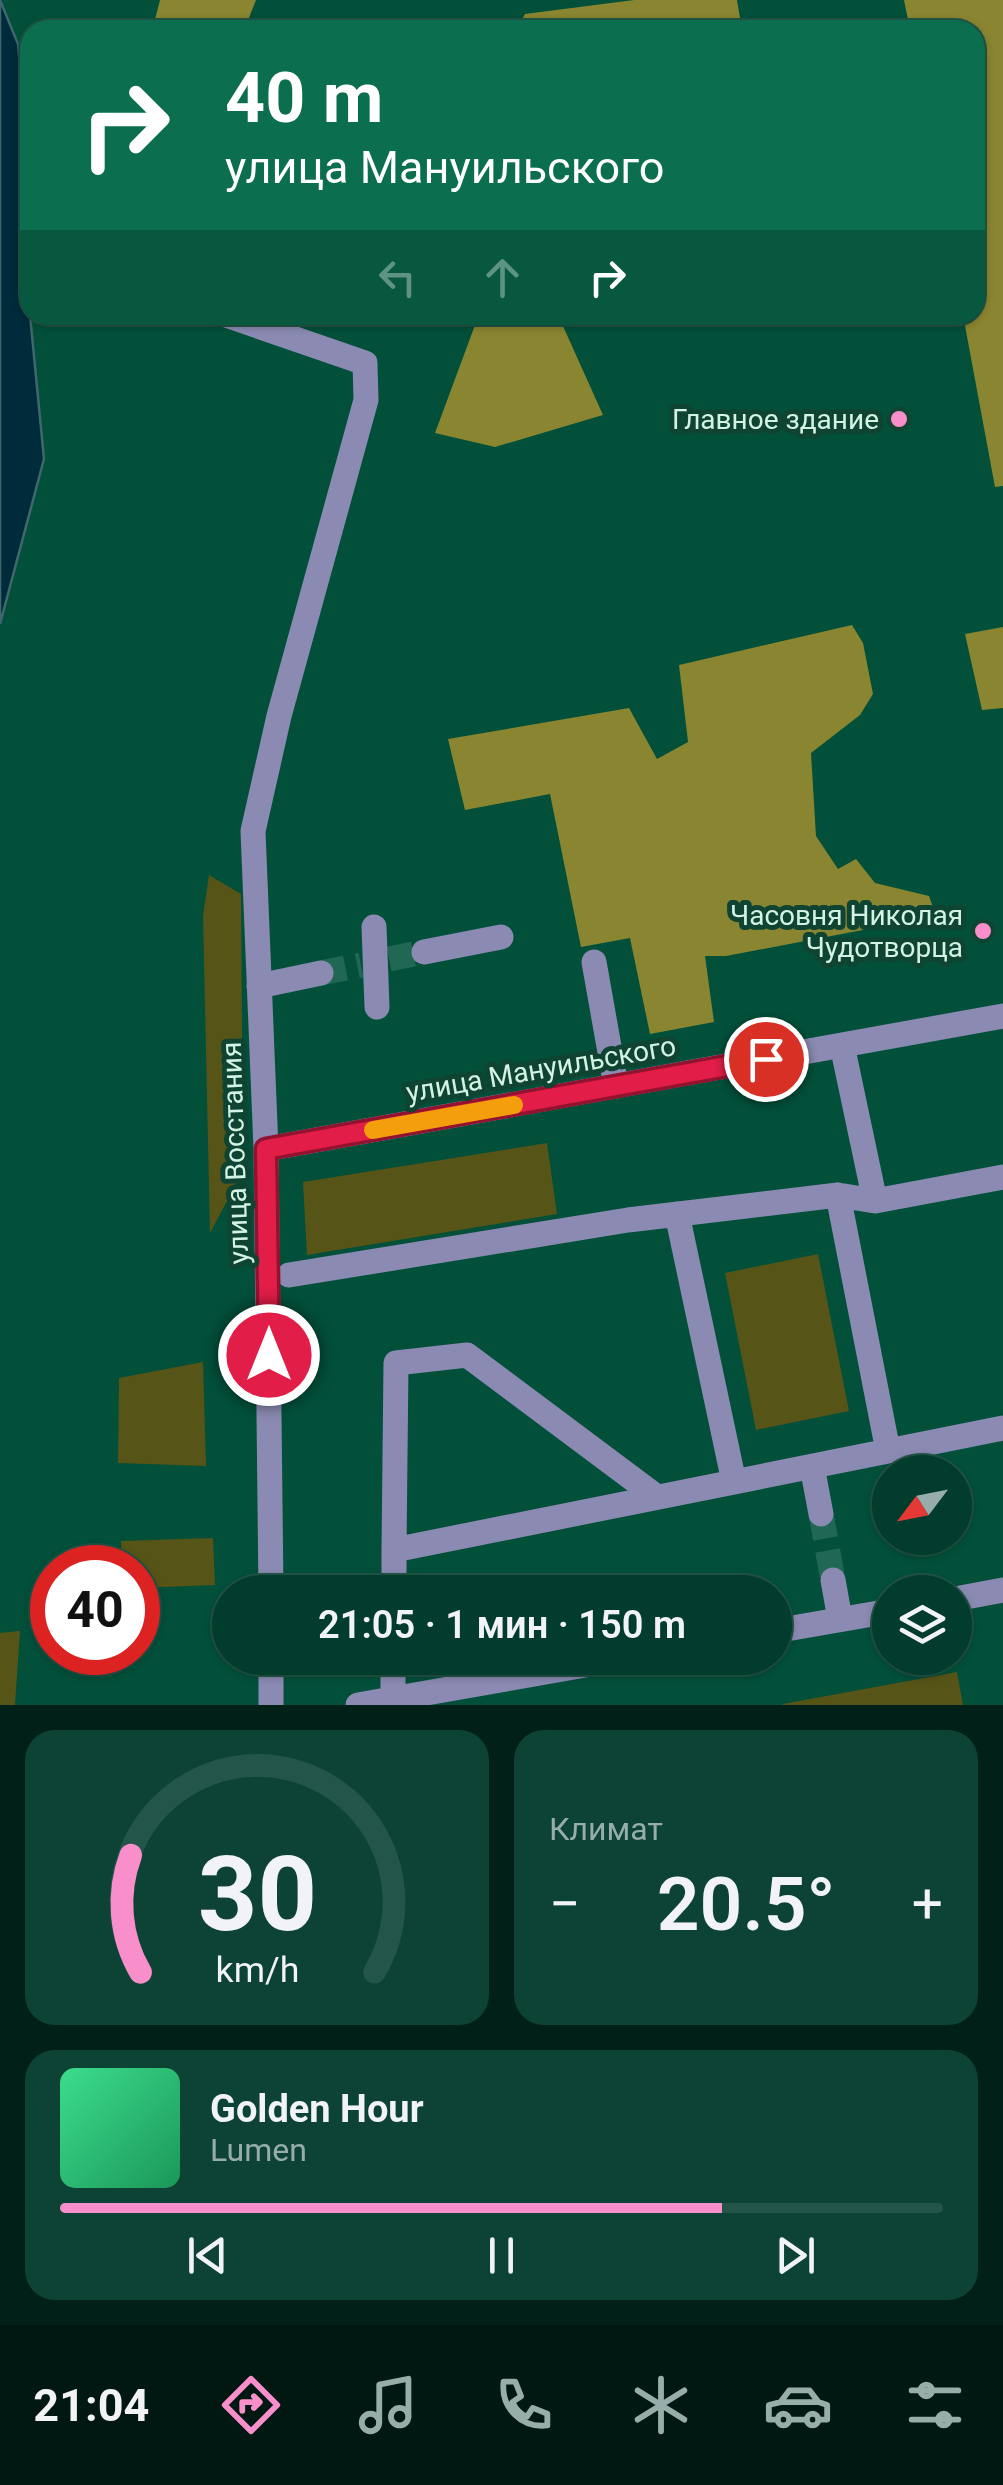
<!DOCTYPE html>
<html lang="ru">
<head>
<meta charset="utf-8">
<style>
	:root { --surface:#023c2c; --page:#0c4334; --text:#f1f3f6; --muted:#96ada9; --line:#235648; --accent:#f98fca }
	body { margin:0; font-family:Roboto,sans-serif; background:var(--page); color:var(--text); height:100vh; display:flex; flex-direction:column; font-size:38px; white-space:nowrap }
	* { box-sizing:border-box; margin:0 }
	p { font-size:32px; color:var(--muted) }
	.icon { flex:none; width:55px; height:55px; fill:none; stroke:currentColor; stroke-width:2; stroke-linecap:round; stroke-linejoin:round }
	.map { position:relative; height:1705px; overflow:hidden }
	.sheet { display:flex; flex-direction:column; gap:25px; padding:25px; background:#012118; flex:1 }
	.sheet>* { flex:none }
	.guide { position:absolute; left:20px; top:20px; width:965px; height:305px; border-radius:30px; box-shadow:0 2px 8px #0004,0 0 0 2px var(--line); background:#0b6e4f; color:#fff; overflow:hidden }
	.needle { width:65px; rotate:238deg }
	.tools { position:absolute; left:872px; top:1455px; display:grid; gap:20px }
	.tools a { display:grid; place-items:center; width:100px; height:100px; border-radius:50%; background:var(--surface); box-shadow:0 2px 8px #0004,0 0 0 2px var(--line); font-size:50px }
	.speed { position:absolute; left:30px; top:1545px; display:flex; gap:20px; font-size:50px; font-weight:700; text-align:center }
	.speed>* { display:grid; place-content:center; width:130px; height:130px; border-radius:50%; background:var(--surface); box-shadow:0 2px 8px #0004,0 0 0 2px var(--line); line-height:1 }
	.speed .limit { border:15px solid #d22; background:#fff; color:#111 }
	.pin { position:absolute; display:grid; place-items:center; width:85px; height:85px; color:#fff; margin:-42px; border:5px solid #fff; border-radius:50%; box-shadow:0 2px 10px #0007 }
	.me { position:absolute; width:110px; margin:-55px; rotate:0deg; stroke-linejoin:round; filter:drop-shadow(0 0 8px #0008) }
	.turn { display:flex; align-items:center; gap:35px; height:210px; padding:0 40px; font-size:45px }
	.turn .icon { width:130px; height:130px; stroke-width:2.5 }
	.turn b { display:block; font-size:70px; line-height:85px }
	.lanes { display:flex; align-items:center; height:95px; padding:0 40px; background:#0003; justify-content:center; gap:50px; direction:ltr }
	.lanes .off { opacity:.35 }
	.big { font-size:75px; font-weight:600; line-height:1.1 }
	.sheet .widget { flex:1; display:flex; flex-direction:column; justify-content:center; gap:15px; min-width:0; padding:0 35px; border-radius:30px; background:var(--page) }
	.sheet .dial { align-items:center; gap:0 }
	.dial svg { height:260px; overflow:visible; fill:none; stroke:var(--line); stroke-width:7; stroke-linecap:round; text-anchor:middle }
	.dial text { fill:var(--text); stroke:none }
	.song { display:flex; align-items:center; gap:30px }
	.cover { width:120px; height:120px; border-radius:15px; background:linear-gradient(135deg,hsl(150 70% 55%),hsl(150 70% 35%)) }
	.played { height:10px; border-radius:5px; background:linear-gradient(90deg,var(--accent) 75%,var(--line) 75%) }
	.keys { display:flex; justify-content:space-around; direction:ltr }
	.heat { display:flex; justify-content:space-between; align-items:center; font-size:55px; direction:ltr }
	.sheet .tiles { flex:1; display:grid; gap:25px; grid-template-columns:1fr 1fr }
	.widget:last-child { grid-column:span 2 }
	.trip { position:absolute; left:212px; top:1575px; width:580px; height:100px; border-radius:50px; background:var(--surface); box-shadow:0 2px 8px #0004,0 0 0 2px var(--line); font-weight:600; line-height:100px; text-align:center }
	.dock { display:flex; height:160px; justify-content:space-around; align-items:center; background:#011812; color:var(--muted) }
	.dock .icon { width:70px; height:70px }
	.dock .selected { color:var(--accent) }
	.dock b { font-size:45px; color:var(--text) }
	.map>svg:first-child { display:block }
	.green { fill:#575418 }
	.forest { fill:#898530 }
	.water { fill:#002b3a; stroke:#3f676d; stroke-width:2.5 }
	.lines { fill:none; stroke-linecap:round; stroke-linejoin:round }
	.minor-tunnel { stroke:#216854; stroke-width:25; stroke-dasharray:25 12; stroke-linecap:butt }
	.minor { stroke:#8b8ab2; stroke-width:25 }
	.route-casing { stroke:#92132f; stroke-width:25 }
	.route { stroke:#e11d48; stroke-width:18 }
	.slow { stroke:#f59e0b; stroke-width:18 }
	.poi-dot { fill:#f98fca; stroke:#0f4332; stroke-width:4 }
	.labels { text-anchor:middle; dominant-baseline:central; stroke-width:10; stroke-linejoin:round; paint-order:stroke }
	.poi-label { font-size:28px; fill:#d3f3e5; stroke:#0f4332; text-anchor:end }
	.street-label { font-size:28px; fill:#d3f3e5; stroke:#0f4332 }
</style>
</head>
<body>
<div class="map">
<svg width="1003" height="1705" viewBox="0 0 1003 1705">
	<rect width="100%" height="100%" fill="#02503a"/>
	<!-- green -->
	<path class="green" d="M209 875 241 894 243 1171 210 1233 203 916Z
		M547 1143 557 1214 307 1255 303 1182Z
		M818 1254 849 1411 756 1430 725 1273Z
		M203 1362 206 1466 118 1463 119 1378Z
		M213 1538 215 1585 138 1588V1568L122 1567 121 1541Z
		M20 1631 15 1705H0V1633Z
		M957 1672 963 1705H783V1704Z"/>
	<!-- forest -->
	<path class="forest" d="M160 0H256L244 30 153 27Z
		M634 0H737L742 30H516L525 14Z
		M904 0H1003V486L995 487 963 315H975V30H910Z
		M558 315 603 415 495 447 435 433 478 317Z
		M852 625 863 643 873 694 860 715 811 753 816 836 838 869 856 859 875 883 929 896 936 916 726 956H705L714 1022 650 1034 630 938 581 947 550 794 465 810 448 739 629 708 657 759 688 742 679 665Z
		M1003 627V708L982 710 965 634Z"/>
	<!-- water -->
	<path class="water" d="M0 0 18 44 30 187V315L44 459 0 624Z"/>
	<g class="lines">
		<!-- minor-tunnel -->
		<path class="minor-tunnel" d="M389 959 424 952
			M321 973 361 965
			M821 1514 833 1580"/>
		<!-- minor -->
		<path class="minor" d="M226 315 365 363 366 400 279 716 253 831 266 1149 271 1592
			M374 927 377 1007
			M424 952 501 937
			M594 962 616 1086
			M259 986 321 973
			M842 1045 875 1201
			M266 1149 1003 1016
			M838 1195 888 1451
			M677 1214 734 1482
			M289 1275 628 1220 838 1195 875 1201 1003 1177
			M812 1466 821 1514
			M394 1550 396 1363 467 1355 657 1497
			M833 1580 840 1619
			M394 1592V1550L1003 1428
			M955 1599 1003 1590
			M775 1631 890 1611
			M271 1658V1705
			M358 1705 625 1658
			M393 1705V1658"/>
	</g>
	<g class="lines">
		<!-- route casing -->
		<g class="route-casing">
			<path id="route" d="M269 1355 266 1149 766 1059"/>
		</g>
		<!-- route -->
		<use href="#route" class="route"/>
		<!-- slow -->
		<path class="slow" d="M373 1130 514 1105"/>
	</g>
	<!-- markers -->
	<g class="poi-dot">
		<circle cx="899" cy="419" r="10"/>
		<circle cx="983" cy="931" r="10"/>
	</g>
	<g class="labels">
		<!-- poi labels -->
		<g class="poi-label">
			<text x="879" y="419">Главное здание</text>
			<text x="963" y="915">Часовня Николая<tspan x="963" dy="32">Чудотворца</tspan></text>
		</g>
		<!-- street labels -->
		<g class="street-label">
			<text transform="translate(541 1069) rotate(-10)">улица Мануильского</text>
			<text transform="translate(235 1153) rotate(-92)">улица Восстания</text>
		</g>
	</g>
</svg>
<div class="tools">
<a><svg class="needle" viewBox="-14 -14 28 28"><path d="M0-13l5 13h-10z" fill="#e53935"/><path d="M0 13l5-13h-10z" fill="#96ada9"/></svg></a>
<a><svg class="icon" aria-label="layers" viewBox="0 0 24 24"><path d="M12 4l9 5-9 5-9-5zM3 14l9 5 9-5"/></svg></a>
</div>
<div class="speed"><div class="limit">40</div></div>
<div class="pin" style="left:766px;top:1059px;background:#d93025"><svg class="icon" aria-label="arrive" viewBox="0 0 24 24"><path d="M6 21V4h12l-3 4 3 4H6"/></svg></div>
<svg class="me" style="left:269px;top:1355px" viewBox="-20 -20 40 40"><circle r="17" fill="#e11d48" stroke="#fff" stroke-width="3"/><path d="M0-11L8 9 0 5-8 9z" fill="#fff"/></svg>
<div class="trip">21:05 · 1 мин · 150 m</div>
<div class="guide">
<div class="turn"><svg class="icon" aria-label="right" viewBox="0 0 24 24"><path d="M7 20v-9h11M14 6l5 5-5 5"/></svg><div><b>40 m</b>улица Мануильского</div></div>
<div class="lanes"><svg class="icon off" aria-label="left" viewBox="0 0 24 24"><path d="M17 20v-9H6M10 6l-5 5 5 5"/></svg><svg class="icon off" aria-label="ahead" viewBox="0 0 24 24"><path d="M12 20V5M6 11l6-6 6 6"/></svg><svg class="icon" aria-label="right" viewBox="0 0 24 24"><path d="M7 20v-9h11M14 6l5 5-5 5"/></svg></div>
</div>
</div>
<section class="sheet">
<div class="tiles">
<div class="widget dial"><svg viewBox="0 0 100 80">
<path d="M14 69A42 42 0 1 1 86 69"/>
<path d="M14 69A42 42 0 0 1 11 33" stroke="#f98fca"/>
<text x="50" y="56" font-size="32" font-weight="700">30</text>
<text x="50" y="72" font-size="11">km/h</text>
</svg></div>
<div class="widget"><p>Климат</p>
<div class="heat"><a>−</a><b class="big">20.5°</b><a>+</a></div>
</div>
<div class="widget">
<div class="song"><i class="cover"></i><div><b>Golden Hour</b><p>Lumen</p></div></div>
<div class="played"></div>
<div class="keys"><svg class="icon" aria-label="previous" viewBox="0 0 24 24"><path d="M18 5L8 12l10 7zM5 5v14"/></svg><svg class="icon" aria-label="pause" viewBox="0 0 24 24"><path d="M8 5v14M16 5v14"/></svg><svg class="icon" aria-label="next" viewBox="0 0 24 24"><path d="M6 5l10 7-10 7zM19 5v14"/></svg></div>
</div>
</div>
</section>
<nav class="dock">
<b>21:04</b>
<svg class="icon selected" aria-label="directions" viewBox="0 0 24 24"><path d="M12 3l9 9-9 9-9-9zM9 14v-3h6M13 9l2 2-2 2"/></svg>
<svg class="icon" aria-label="music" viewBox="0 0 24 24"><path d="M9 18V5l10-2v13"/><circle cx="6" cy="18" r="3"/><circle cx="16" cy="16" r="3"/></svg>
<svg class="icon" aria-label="phone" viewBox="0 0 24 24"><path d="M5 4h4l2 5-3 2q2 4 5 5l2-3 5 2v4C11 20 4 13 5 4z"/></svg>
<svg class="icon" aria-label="climate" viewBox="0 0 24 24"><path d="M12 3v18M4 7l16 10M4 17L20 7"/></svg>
<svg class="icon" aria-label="car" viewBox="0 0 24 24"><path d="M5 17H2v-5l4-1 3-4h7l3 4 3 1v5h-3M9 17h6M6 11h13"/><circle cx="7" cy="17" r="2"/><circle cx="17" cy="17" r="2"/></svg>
<svg class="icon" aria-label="filters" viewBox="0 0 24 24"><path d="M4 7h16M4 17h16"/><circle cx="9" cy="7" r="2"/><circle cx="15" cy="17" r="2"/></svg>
</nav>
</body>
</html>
